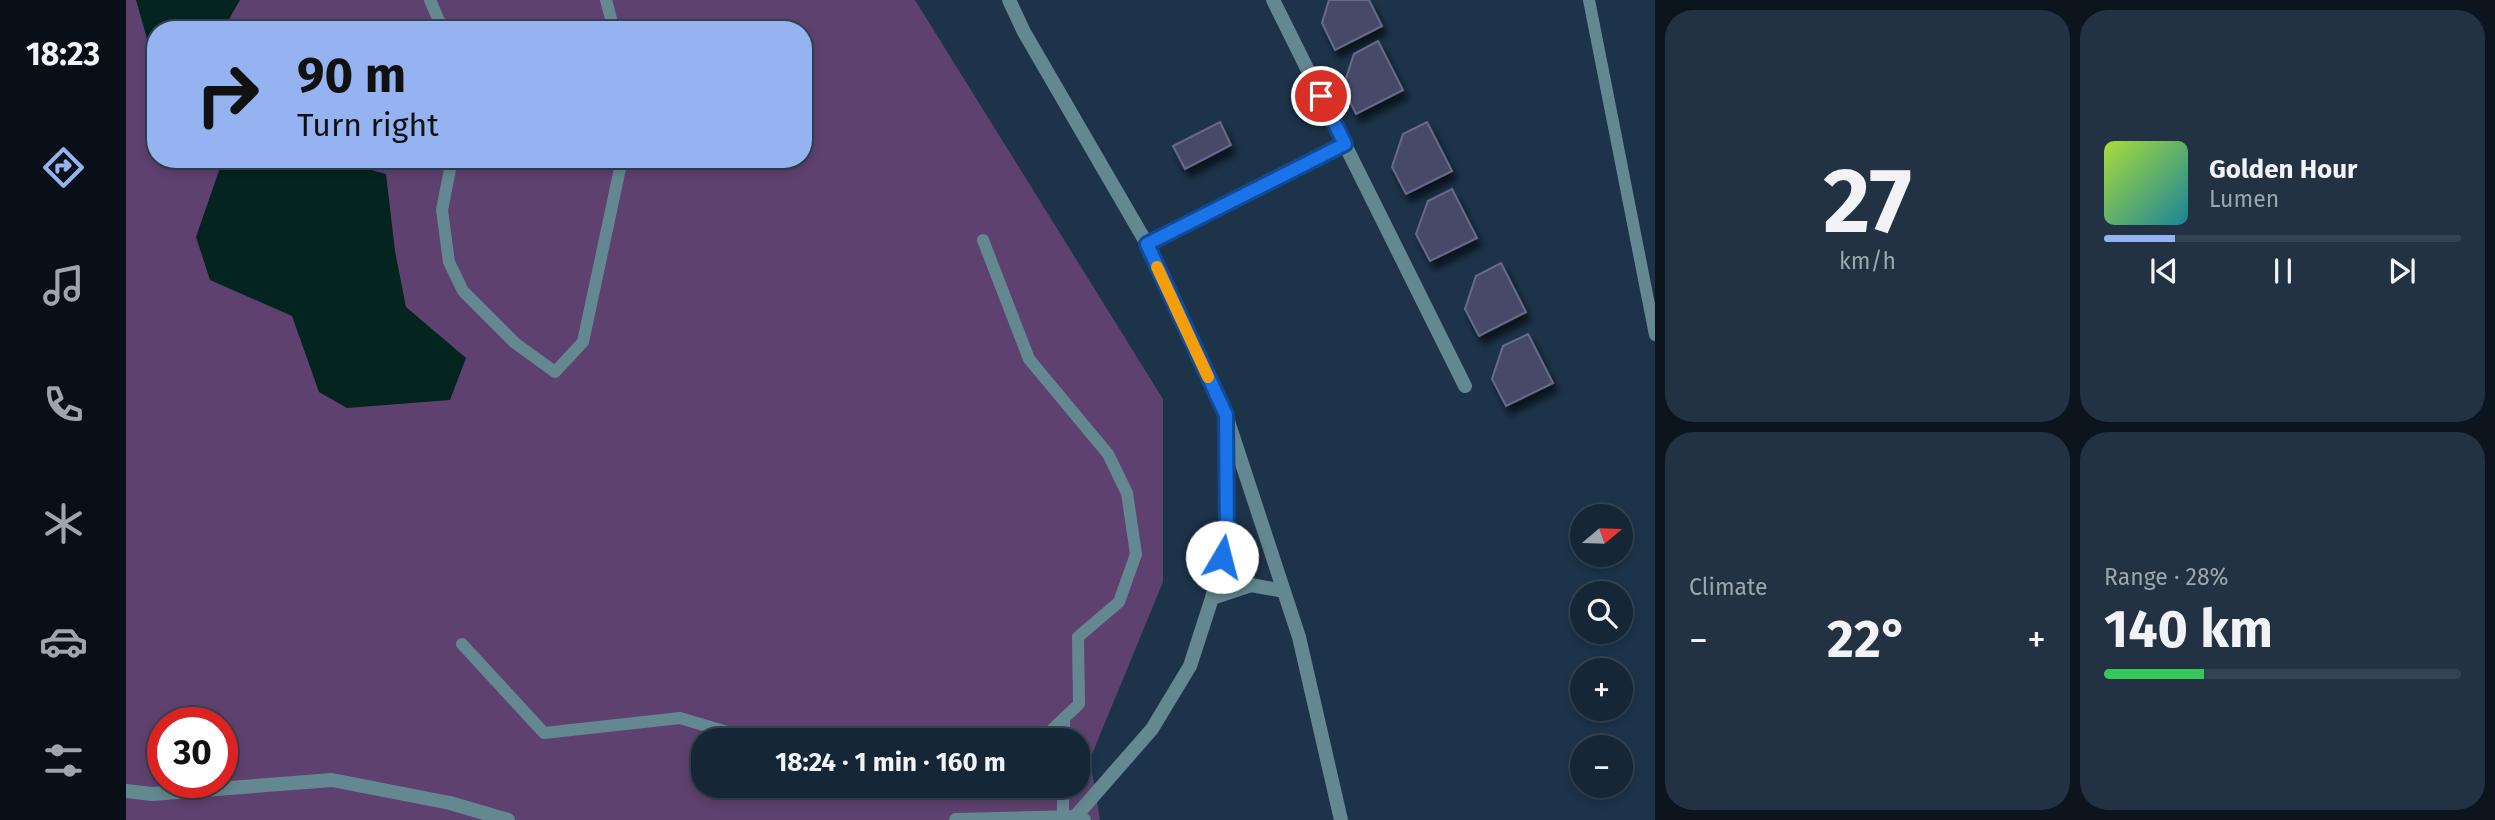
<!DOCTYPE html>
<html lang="en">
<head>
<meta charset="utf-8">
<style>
	:root { --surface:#152637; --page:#223242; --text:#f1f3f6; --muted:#9da5ad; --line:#344352; --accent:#95b2f1 }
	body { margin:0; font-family:"Fira Sans",sans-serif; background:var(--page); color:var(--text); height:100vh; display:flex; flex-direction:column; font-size:26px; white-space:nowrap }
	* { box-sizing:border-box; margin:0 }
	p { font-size:23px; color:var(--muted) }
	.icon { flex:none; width:38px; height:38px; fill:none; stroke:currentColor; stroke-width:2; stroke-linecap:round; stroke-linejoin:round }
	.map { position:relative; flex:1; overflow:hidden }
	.details { display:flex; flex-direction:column; gap:10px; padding:10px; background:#0c151e; width:840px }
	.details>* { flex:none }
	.guide { position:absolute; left:21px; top:21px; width:665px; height:147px; border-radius:28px; box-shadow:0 4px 10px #0003,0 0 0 2px var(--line); background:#95b2f1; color:#111; overflow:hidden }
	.needle { width:46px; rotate:71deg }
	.fabs { position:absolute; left:1444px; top:504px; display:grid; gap:14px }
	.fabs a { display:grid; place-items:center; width:63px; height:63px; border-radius:50%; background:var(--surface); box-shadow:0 4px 10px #0003,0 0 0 2px var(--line); font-size:35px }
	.speed { position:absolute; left:21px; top:707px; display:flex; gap:14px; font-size:35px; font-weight:700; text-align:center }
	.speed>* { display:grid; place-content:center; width:91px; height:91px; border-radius:50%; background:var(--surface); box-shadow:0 4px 10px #0003,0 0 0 2px var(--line); line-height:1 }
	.speed .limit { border:10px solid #d22; background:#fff; color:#111 }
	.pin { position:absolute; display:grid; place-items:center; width:60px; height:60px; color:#fff; margin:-30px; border:4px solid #fff; border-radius:50%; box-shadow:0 2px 7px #0007 }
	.me { position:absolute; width:77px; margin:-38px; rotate:8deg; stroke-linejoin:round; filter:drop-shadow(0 0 5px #0008) }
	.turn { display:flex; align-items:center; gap:24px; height:147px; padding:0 35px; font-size:32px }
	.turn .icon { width:91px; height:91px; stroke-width:2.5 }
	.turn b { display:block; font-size:49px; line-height:60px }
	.big { font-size:52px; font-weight:700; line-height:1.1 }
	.details .widget { flex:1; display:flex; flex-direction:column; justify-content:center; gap:10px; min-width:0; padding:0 24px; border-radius:28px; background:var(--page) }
	.details .dial { align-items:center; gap:0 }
	.dial b { font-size:91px; line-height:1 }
	.song { display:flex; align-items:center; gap:21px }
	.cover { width:84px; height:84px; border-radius:10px; background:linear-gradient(135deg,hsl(80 70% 55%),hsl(190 70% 35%)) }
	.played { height:7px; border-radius:4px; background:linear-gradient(90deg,var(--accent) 20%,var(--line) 20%) }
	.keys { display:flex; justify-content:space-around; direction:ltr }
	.heat { display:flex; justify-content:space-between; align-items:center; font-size:38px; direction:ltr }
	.charge { height:10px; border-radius:5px; background:linear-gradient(90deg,#34c759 28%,var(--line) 0) }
	.details .tiles { flex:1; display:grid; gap:10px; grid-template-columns:repeat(2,1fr) }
	.trip { position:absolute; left:565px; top:728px; width:399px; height:70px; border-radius:28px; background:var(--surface); box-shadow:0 4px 10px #0003,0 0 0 2px var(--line); font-weight:700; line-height:70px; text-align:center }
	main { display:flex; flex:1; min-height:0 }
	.menu { display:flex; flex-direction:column; width:126px; justify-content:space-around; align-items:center; background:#080f16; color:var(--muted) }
	.menu .icon { width:49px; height:49px }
	.menu .active { color:var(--accent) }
	.menu b { font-size:32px; color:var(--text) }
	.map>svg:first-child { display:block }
	.green { fill:#5e416e; fill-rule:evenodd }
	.water { fill:#042420 }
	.building { fill:#474967; stroke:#676a89; stroke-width:2; filter:url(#shadow) }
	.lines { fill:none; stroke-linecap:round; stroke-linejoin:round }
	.lane { stroke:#648891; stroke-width:12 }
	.street { stroke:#648891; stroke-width:14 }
	.route-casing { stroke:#114b97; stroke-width:18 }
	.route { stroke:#1a73e8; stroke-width:12 }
	.slow { stroke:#f59e0b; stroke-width:12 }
</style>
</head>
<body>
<main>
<nav class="menu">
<b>18:23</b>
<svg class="icon active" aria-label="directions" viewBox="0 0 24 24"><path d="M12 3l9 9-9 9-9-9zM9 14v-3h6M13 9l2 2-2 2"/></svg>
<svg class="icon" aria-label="music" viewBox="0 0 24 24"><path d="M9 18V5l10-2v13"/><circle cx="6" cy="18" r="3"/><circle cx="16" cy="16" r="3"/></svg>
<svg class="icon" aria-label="phone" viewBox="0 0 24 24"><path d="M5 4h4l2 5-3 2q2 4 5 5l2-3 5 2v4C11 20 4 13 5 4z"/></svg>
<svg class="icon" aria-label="climate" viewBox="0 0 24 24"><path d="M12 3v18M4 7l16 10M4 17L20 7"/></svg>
<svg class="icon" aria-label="car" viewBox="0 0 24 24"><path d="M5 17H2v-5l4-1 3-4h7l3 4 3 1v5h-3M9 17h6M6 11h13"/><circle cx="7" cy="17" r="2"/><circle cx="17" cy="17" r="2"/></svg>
<svg class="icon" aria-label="filters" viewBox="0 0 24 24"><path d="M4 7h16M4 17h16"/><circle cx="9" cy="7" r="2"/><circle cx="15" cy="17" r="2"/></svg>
</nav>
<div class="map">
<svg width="1529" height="820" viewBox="0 0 1529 820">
	<defs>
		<filter id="shadow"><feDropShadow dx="4.5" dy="8" stdDeviation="3.5" flood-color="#0009"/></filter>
	</defs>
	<rect width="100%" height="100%" fill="#1c3349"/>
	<!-- green -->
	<path class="green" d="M0 0H789L1037 399V582L964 759 974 820H0ZM30 30H677V159H30ZM37 723H96V782H37ZM578 740H952V786H578Z"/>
	<!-- water -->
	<path class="water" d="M10 0H114L103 19 108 30H30V70Z
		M97 159H205L260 174 269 251 280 307 340 358 324 400 221 408 193 392 166 316 84 280 70 237Z"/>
	<!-- building -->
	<path class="building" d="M1203 0H1243L1256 26 1209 50 1196 23Z
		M1252 41 1277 90 1230 114 1217 87 1228 54Z
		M1094 122 1105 145 1059 169 1047 146Z
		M1301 122 1326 171 1280 194 1266 167 1277 134Z
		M1326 189 1351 238 1304 261 1290 234 1302 201Z
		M1375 263 1400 312 1353 336 1339 309 1350 276Z
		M1402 334 1427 383 1380 406 1366 379 1377 346Z"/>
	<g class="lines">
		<!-- lane -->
		<path class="lane" d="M304 0 317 30
			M480 0 488 30
			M1463 0 1529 335
			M326 159 316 210 323 262 337 291 389 343 429 372 457 342 496 159
			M857 240 903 359 982 454 1001 493 1010 554 993 602 952 637 953 704 915 740
			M1021 244 1219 144
			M336 644 418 733 554 718 628 740
			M938 740V718
			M937 820V786"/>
		<!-- street -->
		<path class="street" d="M883 0 898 32 1021 244 1100 415 1173 637 1215 820
			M1147 0 1339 386
			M1086 598 1125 585 1158 591
			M0 791 26 794 206 780 324 803 382 820
			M949 817 1026 729 1064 666 1086 598 1101 536 1100 431
			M830 820 949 817 958 820"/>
	</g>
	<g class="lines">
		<!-- route casing -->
		<g class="route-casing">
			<path id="route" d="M1096 557 1101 536 1100 415 1021 244 1219 144 1195 96"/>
		</g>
		<!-- route -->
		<use href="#route" class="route"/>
		<!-- slow -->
		<path class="slow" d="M1031 267 1082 377"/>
	</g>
</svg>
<div class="fabs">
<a><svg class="needle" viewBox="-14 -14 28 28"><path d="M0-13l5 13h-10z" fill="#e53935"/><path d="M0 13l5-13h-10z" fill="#9da5ad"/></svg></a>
<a><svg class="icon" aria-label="search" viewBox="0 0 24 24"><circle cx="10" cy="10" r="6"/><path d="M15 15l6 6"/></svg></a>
<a>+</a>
<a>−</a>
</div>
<div class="speed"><div class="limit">30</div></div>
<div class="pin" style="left:1195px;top:96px;background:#d93025"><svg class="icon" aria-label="arrive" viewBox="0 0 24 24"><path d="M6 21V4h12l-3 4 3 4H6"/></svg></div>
<svg class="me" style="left:1096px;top:557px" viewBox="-20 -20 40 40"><circle r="19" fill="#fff"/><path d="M0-13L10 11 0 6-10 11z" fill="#1a73e8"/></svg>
<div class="trip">18:24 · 1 min · 160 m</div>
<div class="guide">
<div class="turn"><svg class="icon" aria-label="right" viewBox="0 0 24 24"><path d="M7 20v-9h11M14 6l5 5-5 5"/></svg><div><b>90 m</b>Turn right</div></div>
</div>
</div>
<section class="details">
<div class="tiles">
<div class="widget dial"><b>27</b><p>km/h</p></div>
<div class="widget">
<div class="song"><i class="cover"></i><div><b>Golden Hour</b><p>Lumen</p></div></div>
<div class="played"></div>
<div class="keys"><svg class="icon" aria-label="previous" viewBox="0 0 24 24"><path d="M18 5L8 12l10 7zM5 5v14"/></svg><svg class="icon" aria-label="pause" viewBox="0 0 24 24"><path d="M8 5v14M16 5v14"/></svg><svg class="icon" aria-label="next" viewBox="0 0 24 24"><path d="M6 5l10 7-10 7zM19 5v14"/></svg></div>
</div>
<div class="widget"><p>Climate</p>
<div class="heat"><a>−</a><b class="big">22°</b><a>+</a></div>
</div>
<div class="widget"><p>Range · 28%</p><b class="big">140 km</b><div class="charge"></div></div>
</div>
</section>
</main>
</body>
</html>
